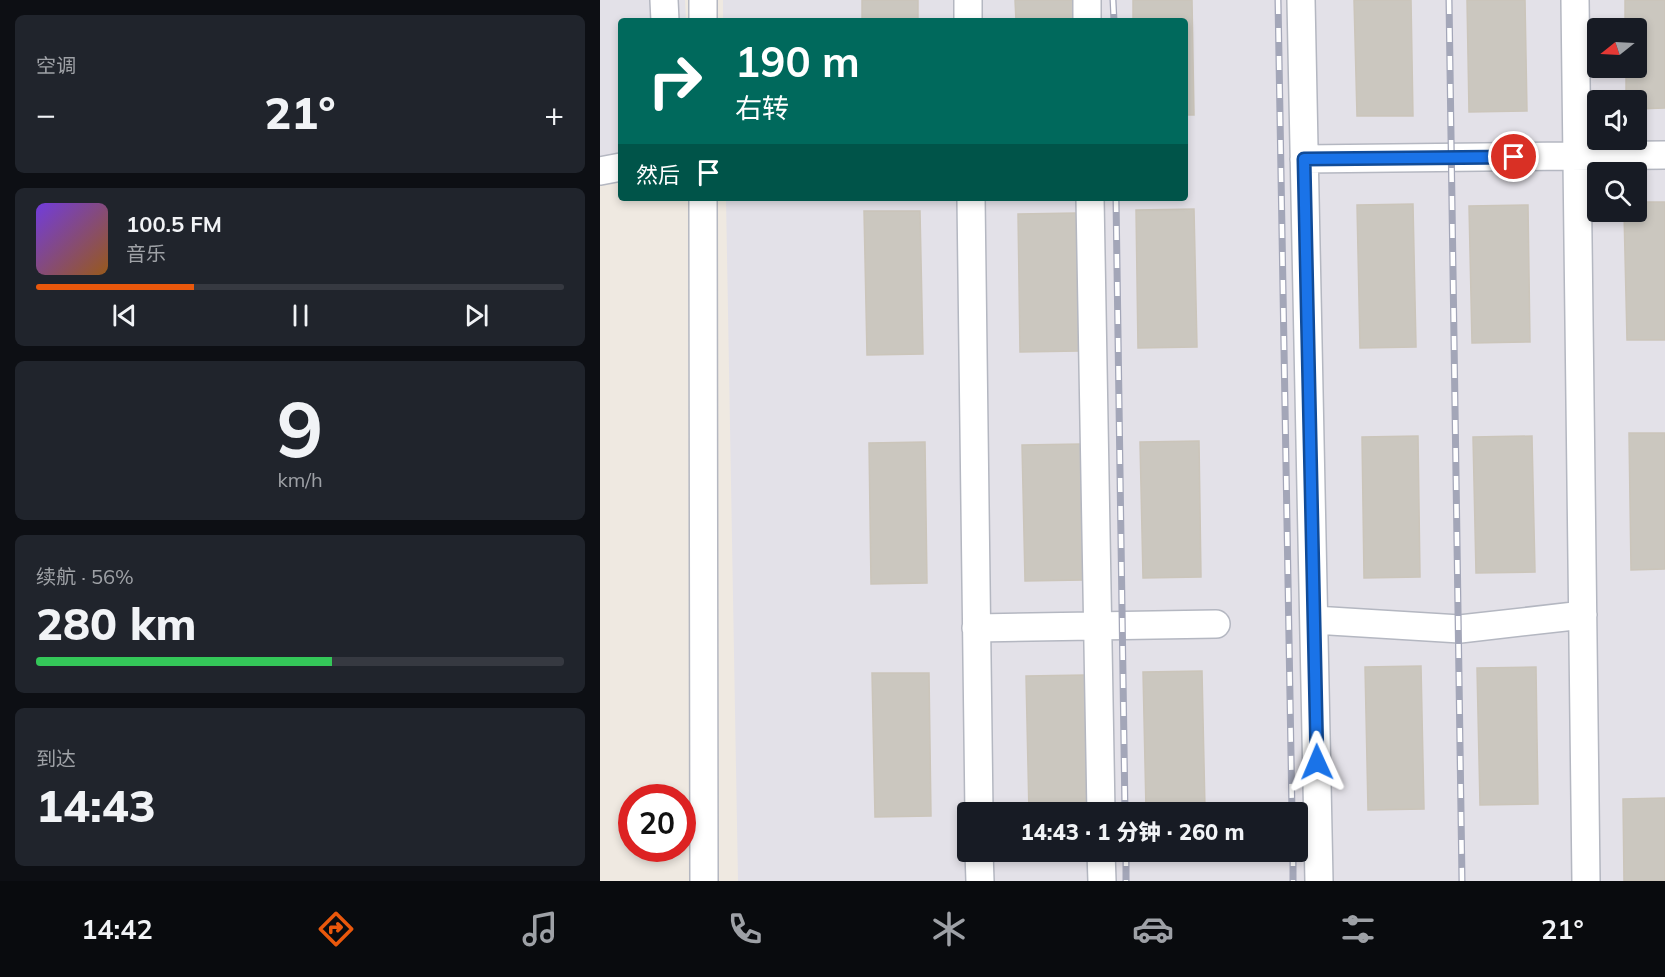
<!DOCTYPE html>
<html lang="zh">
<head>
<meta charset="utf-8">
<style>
	:root { --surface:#171b24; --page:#20242c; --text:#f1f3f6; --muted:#9ea1a6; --line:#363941; --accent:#ea580c }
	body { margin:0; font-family:Mulish,"Noto Sans SC",sans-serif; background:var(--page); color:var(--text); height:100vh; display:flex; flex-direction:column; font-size:22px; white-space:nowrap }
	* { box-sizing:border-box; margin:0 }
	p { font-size:20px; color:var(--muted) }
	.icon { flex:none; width:33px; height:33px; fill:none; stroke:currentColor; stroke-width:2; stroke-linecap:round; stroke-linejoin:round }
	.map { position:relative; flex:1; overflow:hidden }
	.panel { display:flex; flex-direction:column; gap:15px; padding:15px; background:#0d0f14; width:600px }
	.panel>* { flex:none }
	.top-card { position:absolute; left:18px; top:18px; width:570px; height:183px; border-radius:6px; box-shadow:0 3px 9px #0003; background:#00695c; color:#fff; overflow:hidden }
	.needle { width:39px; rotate:252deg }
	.controls { position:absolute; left:987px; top:18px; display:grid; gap:12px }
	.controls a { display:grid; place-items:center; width:60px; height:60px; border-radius:6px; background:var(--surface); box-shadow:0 3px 9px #0003; font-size:30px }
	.speed { position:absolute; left:18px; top:784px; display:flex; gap:12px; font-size:30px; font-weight:700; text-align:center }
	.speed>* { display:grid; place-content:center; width:78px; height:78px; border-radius:50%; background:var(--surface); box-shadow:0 3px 9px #0003; line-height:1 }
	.speed .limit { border:9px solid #d22; background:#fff; color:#111 }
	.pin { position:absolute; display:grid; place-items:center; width:51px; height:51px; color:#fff; margin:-26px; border:3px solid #fff; border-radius:50%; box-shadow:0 2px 6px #0007 }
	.me { position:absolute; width:66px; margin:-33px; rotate:359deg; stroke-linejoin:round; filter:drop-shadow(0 0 4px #0008) }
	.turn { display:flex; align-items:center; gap:21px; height:126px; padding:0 18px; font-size:27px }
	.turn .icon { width:78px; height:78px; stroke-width:2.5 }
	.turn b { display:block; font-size:42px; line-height:51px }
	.then { display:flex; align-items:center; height:57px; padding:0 18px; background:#0003; gap:12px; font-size:22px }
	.big { font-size:45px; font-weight:800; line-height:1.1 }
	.panel .widget { flex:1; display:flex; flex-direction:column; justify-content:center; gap:9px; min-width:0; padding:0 21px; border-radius:9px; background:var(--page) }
	.panel .dial { align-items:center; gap:0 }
	.dial b { font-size:78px; line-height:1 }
	.song { display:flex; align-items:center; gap:18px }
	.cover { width:72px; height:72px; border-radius:9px; background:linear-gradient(135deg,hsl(260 70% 55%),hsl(30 70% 35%)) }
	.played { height:6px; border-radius:3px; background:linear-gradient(90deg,var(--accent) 30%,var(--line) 30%) }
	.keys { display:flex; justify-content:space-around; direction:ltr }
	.heat { display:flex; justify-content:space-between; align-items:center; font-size:33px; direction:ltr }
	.charge { height:9px; border-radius:4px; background:linear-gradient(90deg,#34c759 56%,var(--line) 0) }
	.trip { position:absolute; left:357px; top:802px; width:351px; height:60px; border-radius:6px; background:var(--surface); box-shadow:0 3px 9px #0003; font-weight:800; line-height:60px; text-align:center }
	.tabs { display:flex; height:96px; justify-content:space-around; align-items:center; background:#090b0e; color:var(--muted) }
	.tabs .icon { width:42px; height:42px }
	.tabs .current { color:var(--accent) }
	.tabs b { font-size:27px; color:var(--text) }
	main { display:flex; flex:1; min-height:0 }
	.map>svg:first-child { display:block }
	.industrial { fill:#e3e1e8; fill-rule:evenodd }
	.building { fill:#cbc7bf; stroke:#cbc5ba; stroke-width:1.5 }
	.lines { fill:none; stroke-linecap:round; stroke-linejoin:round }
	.minor-casing { stroke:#b4b7c1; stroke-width:30 }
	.minor { stroke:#fff; stroke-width:27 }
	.rail-casing { stroke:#a3a6b8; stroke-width:7 }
	.rail { stroke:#fff; stroke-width:4.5; stroke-dasharray:14; stroke-linecap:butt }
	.route-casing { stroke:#114b97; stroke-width:15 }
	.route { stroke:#1a73e8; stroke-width:10 }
</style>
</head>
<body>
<main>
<section class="panel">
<div class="widget"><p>空调</p>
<div class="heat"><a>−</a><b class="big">21°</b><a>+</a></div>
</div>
<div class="widget">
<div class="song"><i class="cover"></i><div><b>100.5 FM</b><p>音乐</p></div></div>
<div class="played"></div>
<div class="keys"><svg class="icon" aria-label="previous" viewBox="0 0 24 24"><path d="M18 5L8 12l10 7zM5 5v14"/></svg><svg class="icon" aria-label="pause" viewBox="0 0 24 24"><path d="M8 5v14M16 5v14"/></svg><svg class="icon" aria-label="next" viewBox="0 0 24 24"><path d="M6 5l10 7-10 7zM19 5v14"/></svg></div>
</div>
<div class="widget dial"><b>9</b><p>km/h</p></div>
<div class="widget"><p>续航 · 56%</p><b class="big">280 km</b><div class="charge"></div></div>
<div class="widget"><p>到达</p><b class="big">14:43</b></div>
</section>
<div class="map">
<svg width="1065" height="881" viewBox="0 0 1065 881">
	<rect width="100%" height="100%" fill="#efe9e1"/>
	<!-- industrial -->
	<path class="industrial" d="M0 0H85L86 21H21V178L0 182Z
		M123 0H1065V881H138L126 198H585V21H123ZM998 28H1036V68H998ZM998 100H1036V140H998ZM998 172H1036V212H998ZM368 813H698V852H368Z"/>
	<!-- building -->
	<path class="building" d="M262 0H318V21H262Z
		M415 0H474V21H416Z
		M533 0H592L594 115H585V21H533Z
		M754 0H811L813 116H757Z
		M867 0H925L927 111 869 112Z
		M1025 0H1065V108L1036 109V100H1026V68H1036V28H1025Z
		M1036 202H1065V340H1027L1024 212H1036Z
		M813 204 816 347 760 348 757 205Z
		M928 205 930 342 872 343 869 206Z
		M594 209 597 347 538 348 536 210Z
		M264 211H320L323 354 267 355Z
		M476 213 479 351 420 352 418 214Z
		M1029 433H1065V569L1031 570Z
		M818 436 820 577 764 578 762 437Z
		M932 436 935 572 876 573 873 437Z
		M599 441 601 577 543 578 540 442Z
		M325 442 327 583 271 584 269 443Z
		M481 444 483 580 425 581 422 445Z
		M821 666 824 809 768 810 765 667Z
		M936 667 938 804 880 805 877 668Z
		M602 671 605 809 546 810 543 672Z
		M272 673H329L331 816 275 817Z
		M485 675 487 813H429L426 676Z
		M1065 798V881H1024L1023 799Z"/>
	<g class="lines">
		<!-- minor casing -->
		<g class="minor-casing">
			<path id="minor" d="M64 0 65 21
				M103 0V21
				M368 0V21
				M487 0V21
				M701 0 719 881
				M975 0 986 881
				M704 159 1065 155
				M0 171 21 167
				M103 198 104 881
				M371 198 379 813
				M490 198 501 813
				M714 620 860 629 983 615
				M376 628 616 624
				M379 852 380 881
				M501 852 502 881"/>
		</g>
		<!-- minor -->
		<use href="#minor" class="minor"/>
		<!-- rail casing -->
		<g class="rail-casing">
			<path id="rail" d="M513 0 514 21
				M678 0 692 813
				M849 0 862 881
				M516 198 525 813
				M526 852V881
				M693 852V881"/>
		</g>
		<!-- rail -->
		<use href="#rail" class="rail"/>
	</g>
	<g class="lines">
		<!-- route casing -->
		<g class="route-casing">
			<path id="route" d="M717 762 704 159 914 157"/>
		</g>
		<!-- route -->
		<use href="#route" class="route"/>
	</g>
</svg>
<div class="controls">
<a><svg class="needle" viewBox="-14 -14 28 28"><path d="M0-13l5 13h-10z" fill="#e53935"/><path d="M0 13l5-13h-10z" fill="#9ea1a6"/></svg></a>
<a><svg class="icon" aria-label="sound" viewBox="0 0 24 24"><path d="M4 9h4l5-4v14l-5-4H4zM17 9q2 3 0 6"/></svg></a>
<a><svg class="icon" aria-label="search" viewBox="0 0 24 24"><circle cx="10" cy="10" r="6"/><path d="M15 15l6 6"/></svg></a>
</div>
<div class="speed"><div class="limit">20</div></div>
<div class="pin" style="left:914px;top:157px;background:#d93025"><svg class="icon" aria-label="arrive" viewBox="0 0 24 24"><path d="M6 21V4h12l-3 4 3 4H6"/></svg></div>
<svg class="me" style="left:717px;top:762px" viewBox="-20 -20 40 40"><path d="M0-17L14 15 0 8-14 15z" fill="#1a73e8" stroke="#fff" stroke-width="4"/></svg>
<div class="trip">14:43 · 1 分钟 · 260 m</div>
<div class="top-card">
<div class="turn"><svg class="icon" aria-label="right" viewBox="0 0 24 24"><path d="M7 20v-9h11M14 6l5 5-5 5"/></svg><div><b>190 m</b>右转</div></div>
<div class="then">然后<svg class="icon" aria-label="arrive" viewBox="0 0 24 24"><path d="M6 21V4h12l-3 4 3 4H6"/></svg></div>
</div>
</div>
</main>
<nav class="tabs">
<b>14:42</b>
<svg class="icon current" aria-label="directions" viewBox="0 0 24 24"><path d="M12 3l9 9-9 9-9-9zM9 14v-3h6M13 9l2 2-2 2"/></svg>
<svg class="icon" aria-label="music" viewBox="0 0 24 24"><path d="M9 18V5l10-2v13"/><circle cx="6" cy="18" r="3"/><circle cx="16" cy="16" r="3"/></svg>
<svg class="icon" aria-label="phone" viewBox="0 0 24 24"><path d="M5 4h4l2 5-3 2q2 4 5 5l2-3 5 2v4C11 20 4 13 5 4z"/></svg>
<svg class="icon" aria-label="climate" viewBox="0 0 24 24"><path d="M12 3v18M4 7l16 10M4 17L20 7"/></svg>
<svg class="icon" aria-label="car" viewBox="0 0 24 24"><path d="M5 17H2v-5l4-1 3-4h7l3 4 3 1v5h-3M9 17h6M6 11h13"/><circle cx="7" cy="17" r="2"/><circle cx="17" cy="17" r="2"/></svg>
<svg class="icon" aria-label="filters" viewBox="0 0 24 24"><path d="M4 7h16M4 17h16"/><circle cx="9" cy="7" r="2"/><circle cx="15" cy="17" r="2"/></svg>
<b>21°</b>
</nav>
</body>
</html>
